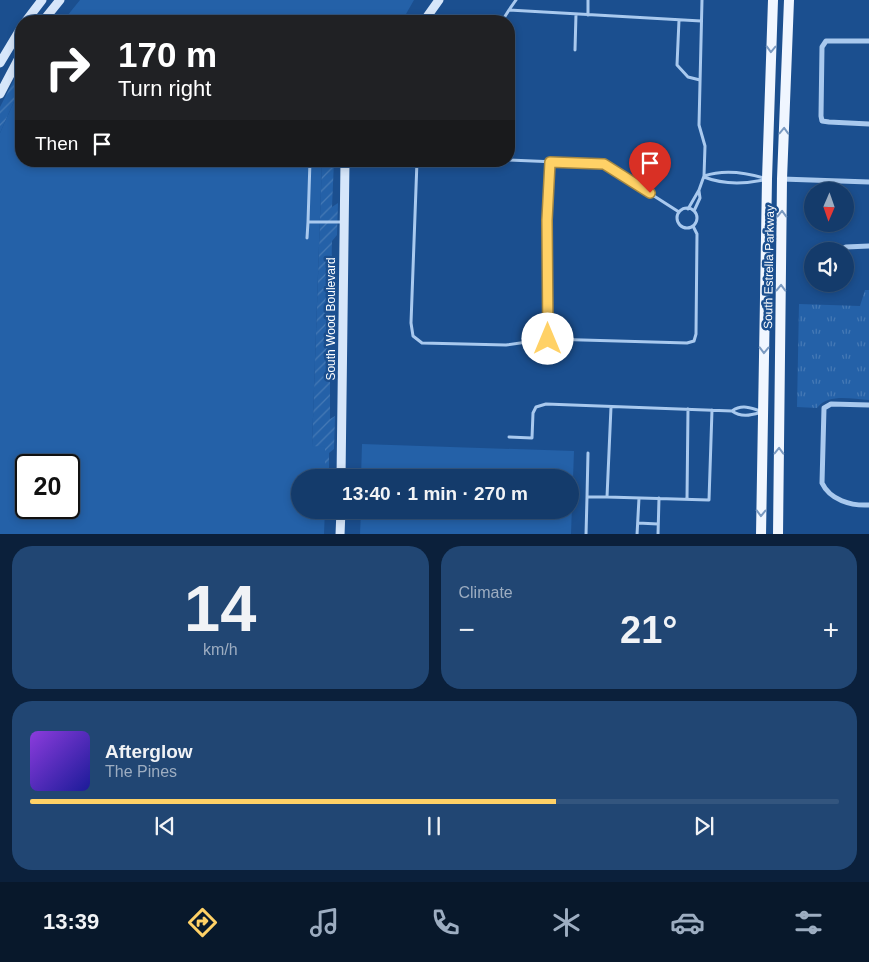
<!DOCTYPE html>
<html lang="en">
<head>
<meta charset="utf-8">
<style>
	:root { --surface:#143b6b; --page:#214673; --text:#f1f3f6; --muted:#9dadc1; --line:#33557e; --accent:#ffd166 }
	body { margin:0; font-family:Arial,sans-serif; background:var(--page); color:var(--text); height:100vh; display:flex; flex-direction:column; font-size:19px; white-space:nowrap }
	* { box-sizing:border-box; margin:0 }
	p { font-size:16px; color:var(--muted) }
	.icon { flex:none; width:28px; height:28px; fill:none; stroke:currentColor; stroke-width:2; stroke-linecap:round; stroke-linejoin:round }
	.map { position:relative; height:534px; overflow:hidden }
	.drawer { display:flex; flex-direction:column; gap:12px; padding:12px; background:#0b203b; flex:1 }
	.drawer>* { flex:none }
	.banner { position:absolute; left:15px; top:15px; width:500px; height:152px; border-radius:20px; box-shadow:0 2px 8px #0003,0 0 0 1px var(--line); background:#202124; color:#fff; overflow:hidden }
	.needle { width:32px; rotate:182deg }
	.fabs { position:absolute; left:804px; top:182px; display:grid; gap:10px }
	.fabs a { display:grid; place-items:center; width:50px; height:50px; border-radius:50%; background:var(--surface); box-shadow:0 2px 8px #0003,0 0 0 1px var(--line); font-size:25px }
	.speed { position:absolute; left:15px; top:454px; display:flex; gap:10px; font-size:25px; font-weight:700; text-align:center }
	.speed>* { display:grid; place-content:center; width:65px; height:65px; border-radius:50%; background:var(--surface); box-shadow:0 2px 8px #0003,0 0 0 1px var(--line); line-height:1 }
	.speed .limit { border:2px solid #111; border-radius:8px; background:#fff; color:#111 }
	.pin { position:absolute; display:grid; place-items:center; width:42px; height:42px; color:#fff; margin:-51px -21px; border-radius:50% 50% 50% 0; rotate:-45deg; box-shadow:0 0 5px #0007 }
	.pin .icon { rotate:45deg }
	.me { position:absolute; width:55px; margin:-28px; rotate:0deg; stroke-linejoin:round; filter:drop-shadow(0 0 4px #0008) }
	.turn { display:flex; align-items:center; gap:18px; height:105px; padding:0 20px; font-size:22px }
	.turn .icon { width:65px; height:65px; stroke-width:2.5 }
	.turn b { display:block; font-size:35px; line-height:42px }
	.then { display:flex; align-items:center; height:48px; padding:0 20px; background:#0003; gap:10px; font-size:19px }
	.big { font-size:38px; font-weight:700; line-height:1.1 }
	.drawer .tile { flex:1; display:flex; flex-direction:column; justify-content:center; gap:8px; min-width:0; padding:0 18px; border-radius:20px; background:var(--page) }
	.drawer .dial { align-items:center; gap:0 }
	.dial b { font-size:65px; line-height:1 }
	.song { display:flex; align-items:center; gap:15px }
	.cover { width:60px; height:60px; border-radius:8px; background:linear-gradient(135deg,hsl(270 70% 55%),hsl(240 70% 35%)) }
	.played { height:5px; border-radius:2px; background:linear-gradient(90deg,var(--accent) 65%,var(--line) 65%) }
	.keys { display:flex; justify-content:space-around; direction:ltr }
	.heat { display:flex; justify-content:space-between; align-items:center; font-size:28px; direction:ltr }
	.drawer .tiles { flex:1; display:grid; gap:12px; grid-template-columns:1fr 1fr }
	.tile:last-child { grid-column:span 2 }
	.trip { position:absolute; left:291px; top:469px; width:288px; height:50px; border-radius:25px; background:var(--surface); box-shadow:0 2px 8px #0003,0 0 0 1px var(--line); font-weight:700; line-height:50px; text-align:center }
	.tabs { display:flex; height:80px; justify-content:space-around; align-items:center; background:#08182b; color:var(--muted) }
	.tabs .icon { width:35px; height:35px }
	.tabs .active { color:var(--accent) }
	.tabs b { font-size:22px; color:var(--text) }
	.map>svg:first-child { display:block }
	.park { fill:url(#park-tufts) }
	.garden { fill:url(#garden-furrows) }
	.pitch { fill:#2461a8; fill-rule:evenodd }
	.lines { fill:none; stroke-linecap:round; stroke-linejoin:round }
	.lane { stroke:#a9c9ee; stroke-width:3 }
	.street { stroke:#a9c9ee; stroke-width:5 }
	.secondary { stroke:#d6e6fa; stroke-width:9 }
	.primary { stroke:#f0f6ff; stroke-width:10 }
	.oneway { stroke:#7b9ac1 }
	.route-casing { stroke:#a68842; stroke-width:12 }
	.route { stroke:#ffd166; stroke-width:9 }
	.labels { text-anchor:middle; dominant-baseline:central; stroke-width:5; stroke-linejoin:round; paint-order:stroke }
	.street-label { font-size:12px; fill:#fff; stroke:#1b4f8f }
</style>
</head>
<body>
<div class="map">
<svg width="869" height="535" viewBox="0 0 869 535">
	<defs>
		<pattern id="park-tufts" width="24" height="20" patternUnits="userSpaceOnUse" patternTransform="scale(1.25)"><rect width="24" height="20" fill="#2461a8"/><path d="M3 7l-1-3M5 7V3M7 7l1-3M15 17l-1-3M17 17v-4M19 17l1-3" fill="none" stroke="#4579b5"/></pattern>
		<pattern id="garden-furrows" width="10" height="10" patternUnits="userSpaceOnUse" patternTransform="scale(1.25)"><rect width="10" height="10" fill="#2461a8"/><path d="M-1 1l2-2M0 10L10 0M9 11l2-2" fill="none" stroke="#4579b5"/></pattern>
	</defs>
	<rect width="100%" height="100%" fill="#1b4f8f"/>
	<!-- park -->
	<path class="park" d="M865 290H869V400C852 399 828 393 817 408L797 407 799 304 860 306Z"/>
	<!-- garden -->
	<path class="garden" d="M21 66V86L0 133V107Z
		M322 161H334L332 207 338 203 337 235 332 241 331 284 337 283 336 314 331 321 330 366 336 362V369L330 374V419L335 416 334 449 329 453V477H325V447H312Z"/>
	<!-- pitch -->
	<path class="pitch" d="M80 0H414L402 21H63Z
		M21 86V161H322L312 446 325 447V477L300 478V510H325L324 534 0 535V133ZM26 465H69V508H26Z
		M362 444 574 451 571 534H360L361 510H570V478L361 477Z"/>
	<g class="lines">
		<!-- lane -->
		<path class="lane" d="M516 0 509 10 701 21
			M588 15V0
			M679 20 677 65 688 77 700 80
			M502 21 509 10
			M575 50 576 14
			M509 160 604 164 679 212
			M310 161 308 222H343
			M417 161 411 323 413 336 422 343 506 345 548 339 687 343 694 341 696 334 697 234 693 226
			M704 176C724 169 744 172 764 178
			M704 177C724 185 744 184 764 180
			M677 218a10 10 0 1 1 20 0a10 10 0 1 1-20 0Z
			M688 209 699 190 704 176 705 146 699 125 702 0
			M694 211 700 198 699 191
			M307 238 308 222
			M548 339 547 220 551 162
			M611 407 607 497 709 500 712 410
			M732 411C742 418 751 415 762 412
			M509 437 532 438 533 413 536 407 546 404 732 411C742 404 750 408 761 411
			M587 497 588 453
			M687 499 688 409
			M638 523 658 524
			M586 535 587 497H607
			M637 535 639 498
			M658 535 659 498"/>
		<!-- street -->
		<path class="street" d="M869 41H826L822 47 821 116 822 121 829 122 869 124
			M782 179 869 182
			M839 251 846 247 869 246
			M869 405 831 404 824 408 822 483C830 500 851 506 869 505"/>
		<!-- secondary -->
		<path class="secondary" d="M26 21 42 0
			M43 21 60 0
			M424 21 439 0
			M0 63 21 28
			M0 94 21 54
			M341 478 345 161
			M340 535 341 510"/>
		<!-- primary -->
		<path class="primary" d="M761 535 767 179 773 0
			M778 535 782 179 789 0"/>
	</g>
	<!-- one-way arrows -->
	<defs><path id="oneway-chevron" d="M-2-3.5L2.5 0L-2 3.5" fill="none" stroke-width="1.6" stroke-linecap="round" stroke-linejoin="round" transform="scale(1.25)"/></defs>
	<g class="oneway">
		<use href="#oneway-chevron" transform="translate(771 49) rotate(92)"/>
		<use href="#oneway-chevron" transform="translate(784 131) rotate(-88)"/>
		<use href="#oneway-chevron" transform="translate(782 214) rotate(-89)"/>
		<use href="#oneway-chevron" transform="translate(781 288) rotate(-89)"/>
		<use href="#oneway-chevron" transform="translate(764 350) rotate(91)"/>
		<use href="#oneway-chevron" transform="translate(779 451) rotate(-89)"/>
		<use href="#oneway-chevron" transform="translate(761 513) rotate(91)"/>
	</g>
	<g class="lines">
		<!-- route casing -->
		<g class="route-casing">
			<path id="route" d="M548 339 547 220 550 162 604 164 650 193"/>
		</g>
		<!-- route -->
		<use href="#route" class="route"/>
	</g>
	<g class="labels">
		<!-- street labels -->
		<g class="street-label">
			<text transform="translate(769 267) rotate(-89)">South Estrella Parkway</text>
			<text transform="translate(331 319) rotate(-90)">South Wood Boulevard</text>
		</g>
	</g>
</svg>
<div class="fabs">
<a><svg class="needle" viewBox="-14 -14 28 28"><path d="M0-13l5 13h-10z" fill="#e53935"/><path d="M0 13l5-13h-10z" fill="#9dadc1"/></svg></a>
<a><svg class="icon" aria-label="sound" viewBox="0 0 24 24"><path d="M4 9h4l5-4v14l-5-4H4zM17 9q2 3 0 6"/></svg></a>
</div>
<div class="speed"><div class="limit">20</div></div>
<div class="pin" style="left:650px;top:193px;background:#d93025"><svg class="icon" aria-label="arrive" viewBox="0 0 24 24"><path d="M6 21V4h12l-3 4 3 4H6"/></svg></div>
<svg class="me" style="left:548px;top:339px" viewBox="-20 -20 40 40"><circle r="19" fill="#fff"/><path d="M0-13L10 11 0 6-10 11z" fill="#ffd166"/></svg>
<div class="trip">13:40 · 1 min · 270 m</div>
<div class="banner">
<div class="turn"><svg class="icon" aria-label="right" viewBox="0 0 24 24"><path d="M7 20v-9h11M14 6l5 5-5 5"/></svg><div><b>170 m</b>Turn right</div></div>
<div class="then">Then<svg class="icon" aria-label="arrive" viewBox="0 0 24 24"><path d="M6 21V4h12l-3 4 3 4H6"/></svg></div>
</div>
</div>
<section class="drawer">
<div class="tiles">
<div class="tile dial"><b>14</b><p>km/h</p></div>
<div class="tile"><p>Climate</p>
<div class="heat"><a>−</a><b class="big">21°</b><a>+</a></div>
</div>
<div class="tile">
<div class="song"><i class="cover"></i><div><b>Afterglow</b><p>The Pines</p></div></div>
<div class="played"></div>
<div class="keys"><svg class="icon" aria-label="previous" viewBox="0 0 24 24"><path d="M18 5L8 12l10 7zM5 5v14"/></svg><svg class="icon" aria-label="pause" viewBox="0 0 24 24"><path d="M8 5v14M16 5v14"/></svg><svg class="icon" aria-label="next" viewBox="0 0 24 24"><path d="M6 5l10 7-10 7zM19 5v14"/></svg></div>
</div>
</div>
</section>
<nav class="tabs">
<b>13:39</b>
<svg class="icon active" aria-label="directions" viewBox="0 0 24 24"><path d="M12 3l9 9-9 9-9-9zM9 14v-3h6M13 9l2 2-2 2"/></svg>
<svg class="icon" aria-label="music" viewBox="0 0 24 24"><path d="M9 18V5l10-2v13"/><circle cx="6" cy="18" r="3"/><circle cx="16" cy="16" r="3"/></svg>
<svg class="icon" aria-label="phone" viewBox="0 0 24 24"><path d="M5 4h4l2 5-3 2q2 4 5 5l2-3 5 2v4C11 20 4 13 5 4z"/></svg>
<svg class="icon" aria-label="climate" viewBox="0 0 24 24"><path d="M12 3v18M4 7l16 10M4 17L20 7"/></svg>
<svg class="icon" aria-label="car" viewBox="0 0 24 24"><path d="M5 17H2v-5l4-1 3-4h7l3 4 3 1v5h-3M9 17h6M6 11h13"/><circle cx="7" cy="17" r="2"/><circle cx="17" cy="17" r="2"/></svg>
<svg class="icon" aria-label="filters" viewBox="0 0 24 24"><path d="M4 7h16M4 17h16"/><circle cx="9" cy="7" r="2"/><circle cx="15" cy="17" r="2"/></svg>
</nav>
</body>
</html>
